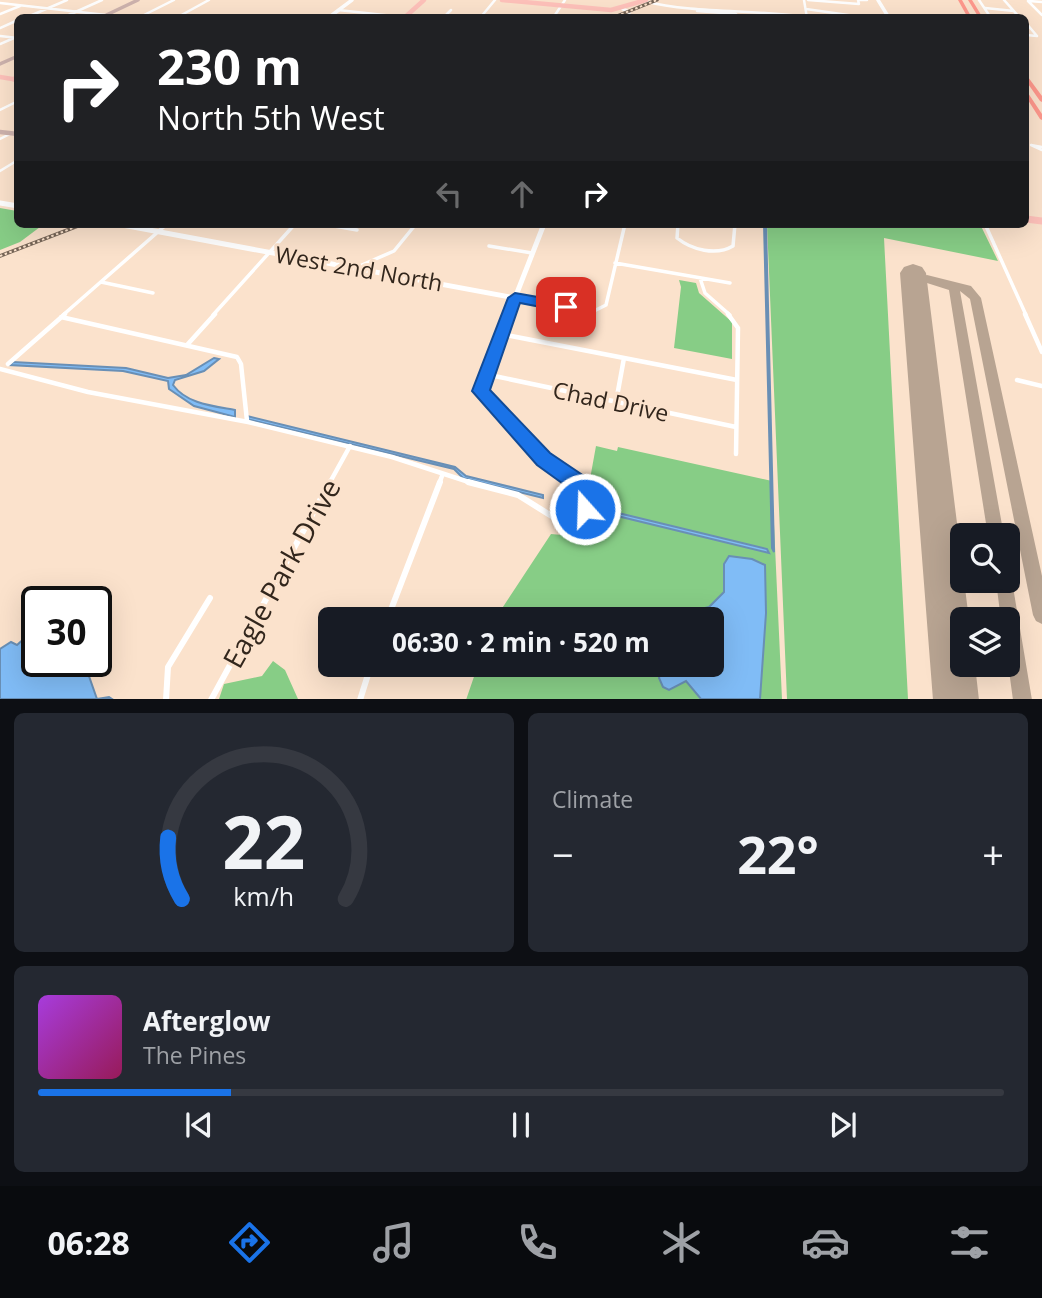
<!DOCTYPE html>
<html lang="en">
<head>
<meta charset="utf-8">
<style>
	:root { --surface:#171b24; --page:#242831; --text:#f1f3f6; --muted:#9ea1a6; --line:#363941; --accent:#1a73e8 }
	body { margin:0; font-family:"Open Sans",sans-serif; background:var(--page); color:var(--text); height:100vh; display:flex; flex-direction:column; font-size:26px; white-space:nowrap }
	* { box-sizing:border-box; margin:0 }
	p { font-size:23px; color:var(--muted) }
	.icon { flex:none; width:38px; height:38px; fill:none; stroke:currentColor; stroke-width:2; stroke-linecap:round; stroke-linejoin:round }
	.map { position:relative; height:699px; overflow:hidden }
	.sheet { display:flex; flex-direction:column; gap:14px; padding:14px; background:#0d0f14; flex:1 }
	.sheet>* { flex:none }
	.top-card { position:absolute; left:14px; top:14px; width:1015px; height:214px; border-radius:10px; box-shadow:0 7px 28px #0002; background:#202124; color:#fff; overflow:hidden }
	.fabs { position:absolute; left:950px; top:523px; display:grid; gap:14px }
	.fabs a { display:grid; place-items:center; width:70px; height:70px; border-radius:10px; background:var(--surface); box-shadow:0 7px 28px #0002; font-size:35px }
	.speed { position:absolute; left:21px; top:586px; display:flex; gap:14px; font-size:35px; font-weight:700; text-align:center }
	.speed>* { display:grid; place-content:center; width:91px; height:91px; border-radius:50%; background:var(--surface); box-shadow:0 7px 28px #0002; line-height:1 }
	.speed .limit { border:4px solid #111; border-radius:10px; background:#fff; color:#111 }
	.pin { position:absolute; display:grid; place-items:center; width:60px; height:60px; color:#fff; margin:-30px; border-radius:14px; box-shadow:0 4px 10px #0006 }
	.me { position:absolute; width:77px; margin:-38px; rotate:340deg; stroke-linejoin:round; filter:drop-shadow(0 0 5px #0008) }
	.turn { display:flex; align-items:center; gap:24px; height:147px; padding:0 28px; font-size:32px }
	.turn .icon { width:91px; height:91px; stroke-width:2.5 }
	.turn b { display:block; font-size:49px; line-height:60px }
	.lanes { display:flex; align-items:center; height:66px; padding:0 28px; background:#0003; justify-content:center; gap:35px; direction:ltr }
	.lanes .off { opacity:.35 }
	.big { font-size:52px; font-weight:700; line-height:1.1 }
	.sheet .tile { flex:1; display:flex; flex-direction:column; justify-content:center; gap:10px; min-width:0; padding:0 24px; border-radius:10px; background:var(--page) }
	.sheet .dial { align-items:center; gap:0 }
	.dial svg { height:182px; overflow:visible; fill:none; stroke:var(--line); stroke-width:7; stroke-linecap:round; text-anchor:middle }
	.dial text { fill:var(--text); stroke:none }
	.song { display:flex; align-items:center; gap:21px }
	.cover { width:84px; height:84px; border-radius:10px; background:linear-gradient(135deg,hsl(280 70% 55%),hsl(330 70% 35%)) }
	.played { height:7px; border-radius:4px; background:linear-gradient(90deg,var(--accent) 20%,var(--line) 20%) }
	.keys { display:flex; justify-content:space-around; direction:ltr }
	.heat { display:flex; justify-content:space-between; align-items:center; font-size:38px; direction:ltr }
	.sheet .tiles { flex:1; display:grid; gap:14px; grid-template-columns:1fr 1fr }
	.tile:last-child { grid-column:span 2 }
	.trip { position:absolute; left:318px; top:607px; width:406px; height:70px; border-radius:10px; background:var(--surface); box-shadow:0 7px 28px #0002; font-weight:700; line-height:70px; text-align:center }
	.dock { display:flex; height:112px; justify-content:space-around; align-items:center; background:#090b0e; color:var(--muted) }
	.dock .icon { width:49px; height:49px }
	.dock .on { color:var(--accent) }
	.dock b { font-size:32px; color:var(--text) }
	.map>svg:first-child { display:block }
	.green { fill:#87cd86 }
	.water { fill:#80bcf6; stroke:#698fb5; stroke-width:2 }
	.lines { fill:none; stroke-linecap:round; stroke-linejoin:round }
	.taxiway { fill:#b8a492; fill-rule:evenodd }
	.runway { fill:#b8a492; fill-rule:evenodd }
	.minor-far3 { stroke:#fff; stroke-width:2.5 }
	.minor-far2 { stroke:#fff; stroke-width:3.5 }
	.minor-far1 { stroke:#fff; stroke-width:4.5 }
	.minor { stroke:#fff; stroke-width:6 }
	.tertiary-far1 { stroke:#fff; stroke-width:3.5 }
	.tertiary { stroke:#fff; stroke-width:5 }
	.secondary-far1 { stroke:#cdb2ad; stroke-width:3.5 }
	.secondary { stroke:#cdb2ad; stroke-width:4.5 }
	.primary-far2 { stroke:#fec1ba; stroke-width:4.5 }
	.primary-far1 { stroke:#fec1ba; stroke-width:5 }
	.primary { stroke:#fec1ba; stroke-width:7 }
	.motorway { fill:#fe988c; fill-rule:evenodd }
	.rail-casing { stroke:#766557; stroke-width:3.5 }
	.rail { stroke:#fbe2cc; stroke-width:2; stroke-dasharray:2.5; stroke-linecap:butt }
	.route { fill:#1a73e8; stroke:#114b97; stroke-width:2 }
	.labels { text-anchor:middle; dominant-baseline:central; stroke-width:6; stroke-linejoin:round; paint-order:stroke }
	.street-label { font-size:23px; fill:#32261c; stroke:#fbe2cc }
	.near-street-label { font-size:28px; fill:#32261c; stroke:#fbe2cc }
</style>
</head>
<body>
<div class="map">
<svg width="1042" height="700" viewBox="0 0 1042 700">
	<rect width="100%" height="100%" fill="#fbe2cc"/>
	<!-- green -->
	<path class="green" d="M0 208 17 211 18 224H44L20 242 0 250Z
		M767 224H980L998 261 884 238 908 699H787Z
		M679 280 696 283 699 293 732 322V359L674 348 681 287Z
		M596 446 617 451 618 447 772 481 782 699 466 700 478 665H712V620L495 619 551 534C572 536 603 540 611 515L592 511 590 479Z
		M273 661 285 670 298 699H219L224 684 262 676Z"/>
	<!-- water -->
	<path class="water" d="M764 224H766L774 552 772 548Z
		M214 358 219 359 204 371 175 380 173 385C187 404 213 406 235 410V417L194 406 169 389 168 381 123 371 10 365 13 362 126 368 168 378 186 375Z
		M247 416 455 467 466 476 543 495V498L463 478 454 469 247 419Z
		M610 511 767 549 769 553 609 514Z
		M729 556 752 559 765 565 766 613 760 699H701L686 681 669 690 663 687 659 678 663 665H712V620L691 619 696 610 709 607 724 592V564Z
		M37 627V662H84L97 699 109 697 112 699H0V649L11 642 17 645Z"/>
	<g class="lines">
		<!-- taxiway -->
		<path class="taxiway" d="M927 275 971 286 981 298 1042 576V624L1036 621 1033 615 970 299 960 291 1004 536H988L949 290 927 283 914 287 909 283 910 280Z
			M937 504 942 506 956 523 975 531 977 536H962V541H949L946 549 940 552 934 549 932 544 940 528 929 511 932 506Z
			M1008 574 1012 581 1032 700H1013L1008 663V620H1001L996 581H1008Z"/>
		<!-- runway -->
		<path class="runway" d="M913 264 922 267 926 273 969 620H962V665H975L979 700H933L900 273 904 267Z"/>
		<!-- minor-far3 -->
		<path class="minor-far3" d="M804 0 807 18
			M808 0 859 4 858 0H867
			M979 0 991 18
			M1004 0 1020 18
			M643 1C696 14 753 9 807 17
			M1028 1 1042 15
			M1029 1 1042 2
			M0 3 106 15
			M985 8 1014 11
			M806 9 869 18
			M338 10 412 18
			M697 11 736 14 739 18
			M0 14 20 6
			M25 18 67 0
			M62 18 102 0
			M138 18 174 0
			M176 18 209 0
			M443 18 451 10
			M480 18 495 0
			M553 18 565 0
			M1026 23 1037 36 1026 35
			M0 28 18 20
			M0 36 18 38
			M0 44 14 38
			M0 110 18 101
			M0 139 10 134
			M1042 147 1031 145 1042 150
			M0 171 18 160"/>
		<!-- minor-far2 -->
		<path class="minor-far2" d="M323 224 357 230
			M678 224 677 238C692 250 716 256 733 246L735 224
			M985 224 1026 315
			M489 246 532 253
			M615 263 730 283
			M355 268 394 251 416 224
			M700 278 705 293 730 315
			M101 282 153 293
			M63 315 167 224
			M213 315 295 224
			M508 315 515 298 592 312 606 305 625 224"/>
		<!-- minor-far1 -->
		<path class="minor-far1" d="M509 314 481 389C505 428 543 459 580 484
			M728 314 738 328 736 454
			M1025 314 1042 352
			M61 317 237 357 241 364 247 421
			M501 334 737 380
			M187 345 215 314
			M8 364 65 314
			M0 369 88 392 248 422 392 457 475 484
			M485 374 736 427
			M1017 380 1042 386
			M616 402 624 358
			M329 484 350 446
			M439 484 442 476"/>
		<!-- minor -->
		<path class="minor" d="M468 482 518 495 558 520H573L585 509 583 486 578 482
			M387 620 440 482
			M166 700 168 667 210 598
			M211 700 330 482
			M360 700 371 665"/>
		<!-- tertiary-far1 -->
		<path class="tertiary-far1" d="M878 0 889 18
			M623 9 629 12 628 18
			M106 15 130 18
			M328 18 352 0"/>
		<!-- tertiary -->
		<path class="tertiary" d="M0 203 18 206
			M117 224 515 298 544 224"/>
		<!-- secondary-far1 -->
		<path class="secondary-far1" d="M100 18 138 0
			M0 64 18 56"/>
		<!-- secondary -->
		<path class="secondary" d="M0 132 18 134"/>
		<!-- primary-far2 -->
		<path class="primary-far2" d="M502 0 611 10 646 0
			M404 18 424 0
			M0 77 18 80"/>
		<!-- primary-far1 -->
		<path class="primary-far1" d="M14 79 18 80"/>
		<!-- primary -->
		<path class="primary" d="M1026 219 1042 221"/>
		<!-- motorway -->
		<path class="motorway" d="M958 0H962L972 18H968Z
			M968 0H972L983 18H979Z
			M1026 76 1028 77 1042 96V102L1040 101 1026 81Z
			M1026 92 1028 93 1042 114V120L1040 119 1026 97Z"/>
		<!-- rail casing -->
		<g class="rail-casing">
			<path id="rail" d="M612 18 657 0
				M0 256 83 224"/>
		</g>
		<!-- rail -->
		<use href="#rail" class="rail"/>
	</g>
	<!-- route -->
	<path class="route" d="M515 293 566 302 573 307 566 312 520 303 490 390 550 453 590 480 595 509 592 515 585 518 578 515 573 491 537 465 472 391 508 298Z"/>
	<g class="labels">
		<!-- street labels -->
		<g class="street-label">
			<text transform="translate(359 268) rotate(10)">West 2nd North</text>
			<text transform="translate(611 401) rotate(12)">Chad Drive</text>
		</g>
		<!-- near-street labels -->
		<g class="near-street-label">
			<text transform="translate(281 573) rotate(-61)">Eagle Park Drive</text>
		</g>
	</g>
</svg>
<div class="fabs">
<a><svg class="icon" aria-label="search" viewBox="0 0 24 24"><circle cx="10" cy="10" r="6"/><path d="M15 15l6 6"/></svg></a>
<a><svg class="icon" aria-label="layers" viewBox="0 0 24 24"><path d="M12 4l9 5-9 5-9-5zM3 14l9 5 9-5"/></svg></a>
</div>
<div class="speed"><div class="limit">30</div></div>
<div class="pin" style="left:566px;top:307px;background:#d93025"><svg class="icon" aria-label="arrive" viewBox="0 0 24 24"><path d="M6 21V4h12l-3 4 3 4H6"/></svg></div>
<svg class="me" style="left:585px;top:509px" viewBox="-20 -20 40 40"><circle r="17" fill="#1a73e8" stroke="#fff" stroke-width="3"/><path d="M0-11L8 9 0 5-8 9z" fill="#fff"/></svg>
<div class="trip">06:30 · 2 min · 520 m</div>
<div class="top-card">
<div class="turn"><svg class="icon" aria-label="right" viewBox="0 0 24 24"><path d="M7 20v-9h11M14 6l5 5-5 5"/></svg><div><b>230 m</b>North 5th West</div></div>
<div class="lanes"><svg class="icon off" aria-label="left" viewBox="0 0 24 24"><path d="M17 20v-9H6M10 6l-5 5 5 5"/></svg><svg class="icon off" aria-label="ahead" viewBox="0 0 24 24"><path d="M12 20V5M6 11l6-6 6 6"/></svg><svg class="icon" aria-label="right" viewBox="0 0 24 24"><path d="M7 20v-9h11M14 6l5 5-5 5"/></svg></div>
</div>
</div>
<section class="sheet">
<div class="tiles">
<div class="tile dial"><svg viewBox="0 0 100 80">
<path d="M14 69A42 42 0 1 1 86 69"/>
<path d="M14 69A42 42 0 0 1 8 42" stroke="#1a73e8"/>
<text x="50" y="56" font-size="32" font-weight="700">22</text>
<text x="50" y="72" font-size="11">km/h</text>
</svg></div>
<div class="tile"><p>Climate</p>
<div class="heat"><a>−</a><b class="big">22°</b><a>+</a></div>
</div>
<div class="tile">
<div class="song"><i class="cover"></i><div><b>Afterglow</b><p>The Pines</p></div></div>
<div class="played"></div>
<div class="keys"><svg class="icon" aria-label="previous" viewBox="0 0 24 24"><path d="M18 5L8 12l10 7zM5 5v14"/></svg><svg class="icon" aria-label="pause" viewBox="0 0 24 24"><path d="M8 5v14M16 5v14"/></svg><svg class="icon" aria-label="next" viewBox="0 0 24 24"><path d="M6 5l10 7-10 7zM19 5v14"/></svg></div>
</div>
</div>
</section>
<nav class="dock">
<b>06:28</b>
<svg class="icon on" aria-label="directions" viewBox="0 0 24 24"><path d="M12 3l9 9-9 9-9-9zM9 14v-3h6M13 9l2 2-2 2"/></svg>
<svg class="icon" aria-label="music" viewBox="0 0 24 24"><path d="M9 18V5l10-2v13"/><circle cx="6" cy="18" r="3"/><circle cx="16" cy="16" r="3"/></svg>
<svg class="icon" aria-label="phone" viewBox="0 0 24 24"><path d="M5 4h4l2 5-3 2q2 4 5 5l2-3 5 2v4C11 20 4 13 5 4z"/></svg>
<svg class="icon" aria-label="climate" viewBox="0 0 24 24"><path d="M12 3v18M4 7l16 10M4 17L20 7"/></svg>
<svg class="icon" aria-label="car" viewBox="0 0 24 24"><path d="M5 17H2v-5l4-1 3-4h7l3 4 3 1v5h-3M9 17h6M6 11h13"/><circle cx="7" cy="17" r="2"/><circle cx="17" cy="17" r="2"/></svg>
<svg class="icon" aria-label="filters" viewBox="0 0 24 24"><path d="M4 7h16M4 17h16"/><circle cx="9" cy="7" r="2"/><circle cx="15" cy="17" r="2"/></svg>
</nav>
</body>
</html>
